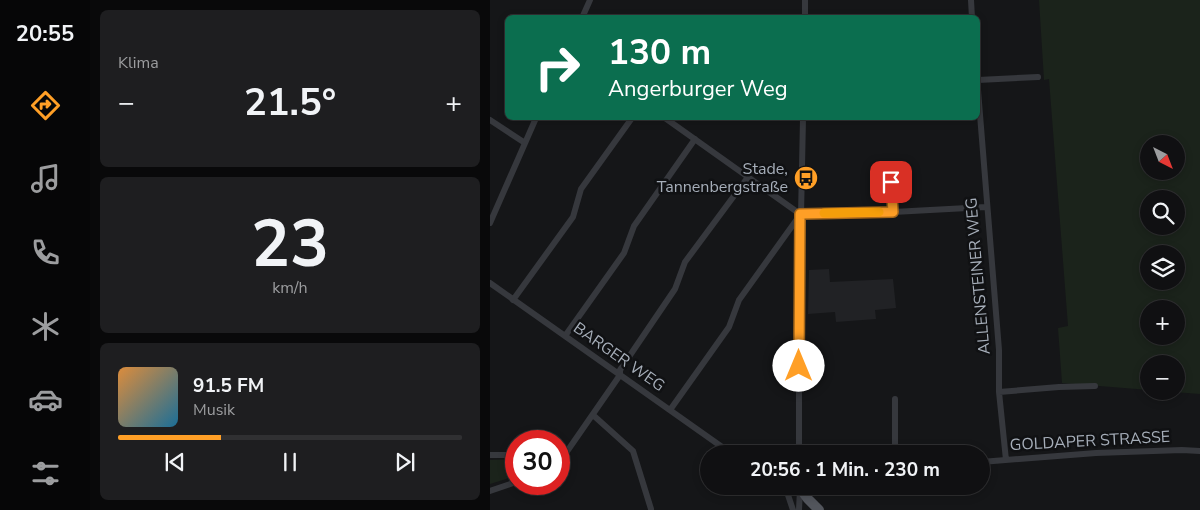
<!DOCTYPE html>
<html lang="de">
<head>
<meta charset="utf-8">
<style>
	:root { --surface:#101012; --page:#1e1e20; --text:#f1f3f6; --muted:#9c9d9f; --line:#303032; --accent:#ff9f26 }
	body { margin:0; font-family:"Nunito Sans",sans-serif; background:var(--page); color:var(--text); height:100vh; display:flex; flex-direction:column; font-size:19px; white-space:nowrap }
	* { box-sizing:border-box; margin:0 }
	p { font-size:16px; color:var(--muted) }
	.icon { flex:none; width:28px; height:28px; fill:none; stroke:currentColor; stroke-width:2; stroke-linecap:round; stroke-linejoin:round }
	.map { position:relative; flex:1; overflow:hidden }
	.details { display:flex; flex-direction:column; gap:10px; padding:10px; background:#09090a; width:400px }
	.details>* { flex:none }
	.hud { position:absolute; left:15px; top:15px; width:475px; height:105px; border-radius:8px; box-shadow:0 2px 8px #0003,0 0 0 1px var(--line); background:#0b6e4f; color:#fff; overflow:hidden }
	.needle { width:32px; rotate:138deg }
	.controls { position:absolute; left:650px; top:135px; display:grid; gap:10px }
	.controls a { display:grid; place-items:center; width:45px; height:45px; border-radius:50%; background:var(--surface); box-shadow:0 2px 8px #0003,0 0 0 1px var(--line); font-size:25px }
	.speed { position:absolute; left:15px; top:430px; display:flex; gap:10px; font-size:25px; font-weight:700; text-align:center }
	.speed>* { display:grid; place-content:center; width:65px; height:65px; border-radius:50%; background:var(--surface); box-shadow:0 2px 8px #0003,0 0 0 1px var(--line); line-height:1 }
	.speed .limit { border:8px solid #d22; background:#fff; color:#111 }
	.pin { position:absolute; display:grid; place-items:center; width:42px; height:42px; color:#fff; margin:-21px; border-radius:10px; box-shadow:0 2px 8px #0006 }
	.me { position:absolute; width:55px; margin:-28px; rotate:0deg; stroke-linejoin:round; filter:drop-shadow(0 0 4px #0008) }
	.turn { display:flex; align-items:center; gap:18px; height:105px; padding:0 20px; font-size:22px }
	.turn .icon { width:65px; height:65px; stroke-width:2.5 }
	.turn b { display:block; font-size:35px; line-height:42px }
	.big { font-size:38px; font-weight:700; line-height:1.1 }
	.details .tile { flex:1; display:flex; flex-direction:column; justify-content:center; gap:8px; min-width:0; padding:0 18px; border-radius:8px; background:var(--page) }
	.details .dial { align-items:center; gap:0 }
	.dial b { font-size:65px; line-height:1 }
	.song { display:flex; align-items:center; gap:15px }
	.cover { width:60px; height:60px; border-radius:8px; background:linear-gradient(135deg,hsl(30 70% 55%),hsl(200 70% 35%)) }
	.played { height:5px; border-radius:2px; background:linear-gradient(90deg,var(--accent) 30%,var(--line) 30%) }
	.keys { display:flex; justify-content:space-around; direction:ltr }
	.heat { display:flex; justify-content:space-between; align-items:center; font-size:28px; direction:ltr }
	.trip { position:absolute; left:210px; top:445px; width:290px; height:50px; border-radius:25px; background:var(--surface); box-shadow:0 2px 8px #0003,0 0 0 1px var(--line); font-weight:700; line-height:50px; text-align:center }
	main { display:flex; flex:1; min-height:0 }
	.tab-bar { display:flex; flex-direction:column; width:90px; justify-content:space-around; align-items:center; background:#060607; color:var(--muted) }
	.tab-bar .icon { width:35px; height:35px }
	.tab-bar .selected { color:var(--accent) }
	.tab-bar b { font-size:22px; color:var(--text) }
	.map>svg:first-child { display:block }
	.built { fill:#212225 }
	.green { fill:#1b231b; fill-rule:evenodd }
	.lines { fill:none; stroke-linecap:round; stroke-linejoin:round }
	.minor { stroke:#36383d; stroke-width:6 }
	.primary { stroke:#52555c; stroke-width:10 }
	.route-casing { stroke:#a66719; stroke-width:12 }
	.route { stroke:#ff9f26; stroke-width:9 }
	.slow { stroke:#f59e0b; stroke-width:9 }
	.labels { text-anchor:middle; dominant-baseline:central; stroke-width:5; stroke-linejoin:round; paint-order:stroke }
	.poi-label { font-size:16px; fill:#a6aeb9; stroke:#101113; text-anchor:end }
	.street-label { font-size:16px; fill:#a6aeb9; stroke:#101113 }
</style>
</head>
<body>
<main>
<nav class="tab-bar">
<b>20:55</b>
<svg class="icon selected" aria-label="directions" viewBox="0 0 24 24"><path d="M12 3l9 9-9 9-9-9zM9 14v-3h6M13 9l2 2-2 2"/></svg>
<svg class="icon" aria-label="music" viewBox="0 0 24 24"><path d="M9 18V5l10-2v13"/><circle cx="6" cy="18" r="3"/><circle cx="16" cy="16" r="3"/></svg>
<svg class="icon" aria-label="phone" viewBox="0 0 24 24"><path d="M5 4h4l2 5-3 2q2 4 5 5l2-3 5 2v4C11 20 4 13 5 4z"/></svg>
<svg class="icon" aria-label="climate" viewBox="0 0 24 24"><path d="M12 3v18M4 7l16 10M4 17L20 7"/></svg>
<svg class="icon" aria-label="car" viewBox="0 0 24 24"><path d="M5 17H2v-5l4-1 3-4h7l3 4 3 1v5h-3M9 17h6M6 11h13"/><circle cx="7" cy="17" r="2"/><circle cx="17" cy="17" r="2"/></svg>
<svg class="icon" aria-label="filters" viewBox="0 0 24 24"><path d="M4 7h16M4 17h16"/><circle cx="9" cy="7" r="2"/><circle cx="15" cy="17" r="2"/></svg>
</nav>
<section class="details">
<div class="tile"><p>Klima</p>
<div class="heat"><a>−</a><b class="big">21.5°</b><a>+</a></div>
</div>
<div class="tile dial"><b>23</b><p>km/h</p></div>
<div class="tile">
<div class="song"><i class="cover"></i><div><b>91.5 FM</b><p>Musik</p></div></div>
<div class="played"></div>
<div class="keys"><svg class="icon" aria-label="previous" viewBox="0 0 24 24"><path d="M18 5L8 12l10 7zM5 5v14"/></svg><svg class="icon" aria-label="pause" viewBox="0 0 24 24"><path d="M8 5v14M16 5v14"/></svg><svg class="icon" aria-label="next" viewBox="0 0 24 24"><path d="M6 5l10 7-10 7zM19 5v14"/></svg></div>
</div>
</section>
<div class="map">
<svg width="710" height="510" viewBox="0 0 710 510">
	<rect width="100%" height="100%" fill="#151618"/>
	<!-- built -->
	<path class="built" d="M339 269 340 282 403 279 406 308 385 310 386 319 346 322 345 312 318 314 319 270Z"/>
	<!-- green -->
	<path class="green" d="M549 0H710V394L670 391H686V364H659V390L572 383 568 328 578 326 559 79 554 80ZM659 144H686V171H659ZM659 199H686V226H659ZM659 254H686V281H659ZM659 309H686V336H659Z
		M26 459V476L0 484V460Z"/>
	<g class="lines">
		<!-- minor -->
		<path class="minor" d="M481 0 482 18
			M92 18 100 0
			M315 18V0
			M488 80 548 77
			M488 90 509 350V392L516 460
			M175 118 310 214
			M0 120 35 143
			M400 168 403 212
			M310 214 403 212 496 207
			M0 223 46 118
			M0 283 242 454
			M23 300 83 217 91 189 142 118
			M75 336 134 253 144 226 205 139
			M509 392 569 387 605 386
			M180 410 239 327 249 300 310 215
			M103 415 143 451 161 509
			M309 454V313L313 118
			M405 454V399
			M0 455H26
			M491 462 606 453 692 450 710 451
			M69 463 130 375V370L185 289 195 262 258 177
			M291 486 297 492 303 510
			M0 491 26 482
			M309 510 310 489"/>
		<!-- primary -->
		<path class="primary" d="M310 488 318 499 329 510"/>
	</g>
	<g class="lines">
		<!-- route casing -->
		<g class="route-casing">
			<path id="route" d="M309 366 310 214 403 212 401 182"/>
		</g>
		<!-- route -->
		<use href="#route" class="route"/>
		<!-- slow -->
		<path class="slow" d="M334 213 389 212"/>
	</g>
	<!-- icons -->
	<defs>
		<g id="bus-disc" transform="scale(1.25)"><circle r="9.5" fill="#ff9f26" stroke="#101113"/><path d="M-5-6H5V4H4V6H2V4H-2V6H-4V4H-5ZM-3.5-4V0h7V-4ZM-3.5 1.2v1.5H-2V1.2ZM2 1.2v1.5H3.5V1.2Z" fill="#111"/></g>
	</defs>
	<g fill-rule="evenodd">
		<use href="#bus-disc" x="316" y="178"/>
	</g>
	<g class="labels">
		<!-- poi labels -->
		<g class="poi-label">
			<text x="298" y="169">Stade,<tspan x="298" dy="18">Tannenbergstraße</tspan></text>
		</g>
		<!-- street labels -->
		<g class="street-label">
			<text transform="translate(488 276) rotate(-95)">ALLENSTEINER WEG</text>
			<text transform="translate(129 357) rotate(35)">BARGER WEG</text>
			<text transform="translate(600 441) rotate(-3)">GOLDAPER STRASSE</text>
		</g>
	</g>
</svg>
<div class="controls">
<a><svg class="needle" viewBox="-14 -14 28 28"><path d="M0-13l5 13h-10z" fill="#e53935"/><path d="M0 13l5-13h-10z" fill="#9c9d9f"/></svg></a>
<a><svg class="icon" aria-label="search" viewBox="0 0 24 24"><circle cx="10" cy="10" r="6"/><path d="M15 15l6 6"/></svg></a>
<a><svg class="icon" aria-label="layers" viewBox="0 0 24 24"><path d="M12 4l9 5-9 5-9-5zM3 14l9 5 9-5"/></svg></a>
<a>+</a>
<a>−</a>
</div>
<div class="speed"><div class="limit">30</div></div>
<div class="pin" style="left:401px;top:182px;background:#d93025"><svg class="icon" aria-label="arrive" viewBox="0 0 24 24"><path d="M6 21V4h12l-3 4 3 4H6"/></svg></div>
<svg class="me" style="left:309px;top:366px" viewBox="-20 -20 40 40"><circle r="19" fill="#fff"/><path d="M0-13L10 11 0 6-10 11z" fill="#ff9f26"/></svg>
<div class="trip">20:56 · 1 Min. · 230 m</div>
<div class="hud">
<div class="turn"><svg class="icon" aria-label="right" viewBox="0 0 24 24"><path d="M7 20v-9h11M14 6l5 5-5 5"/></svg><div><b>130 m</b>Angerburger Weg</div></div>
</div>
</div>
</main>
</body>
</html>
